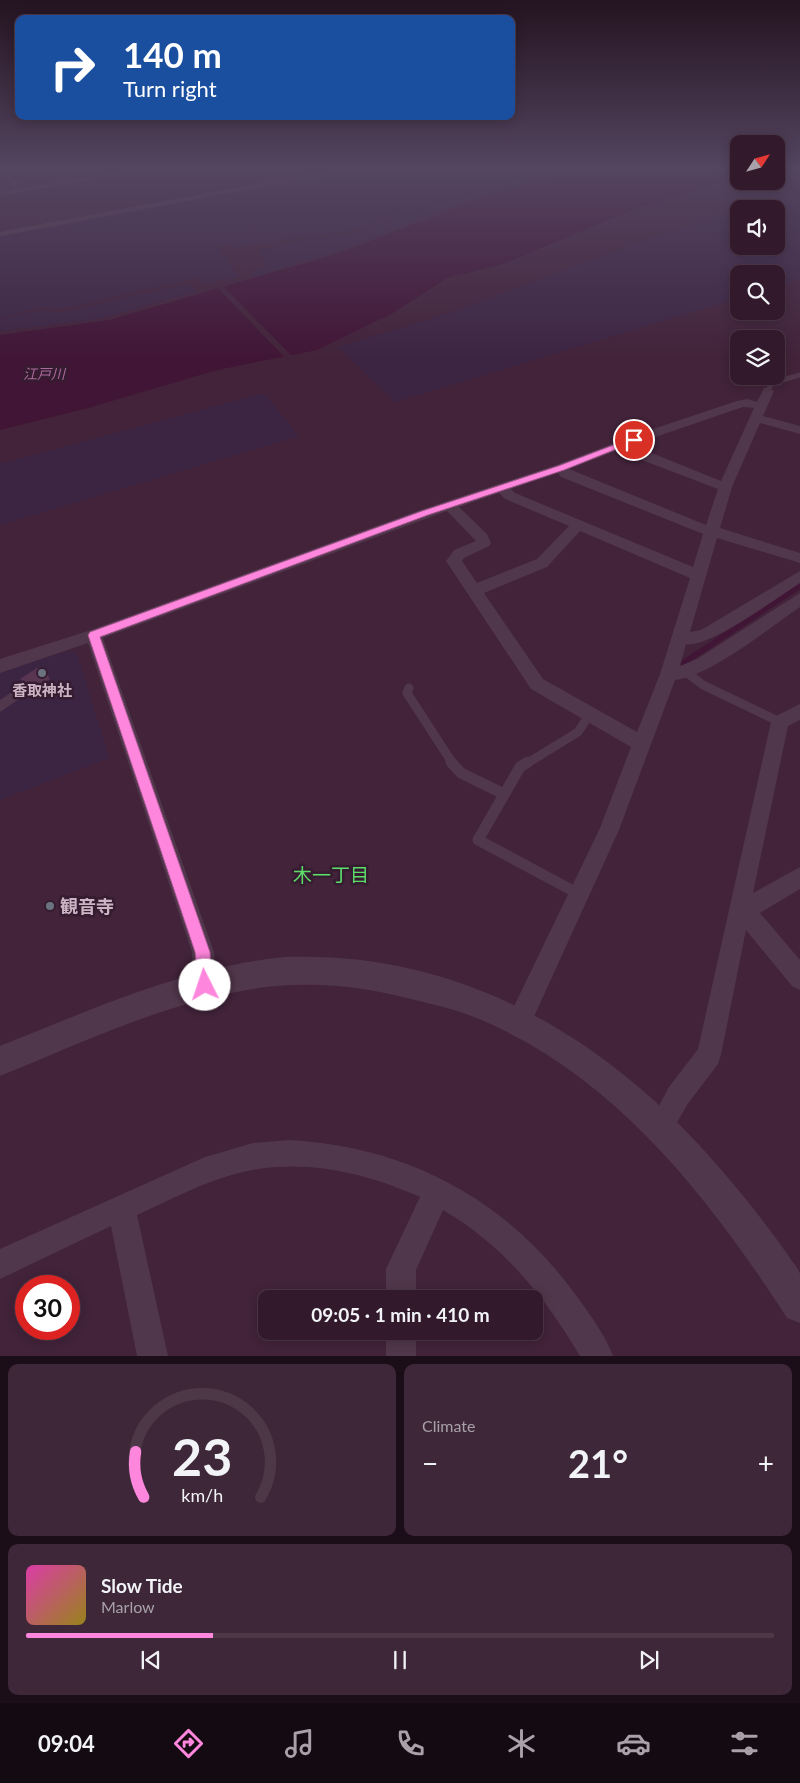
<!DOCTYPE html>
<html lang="en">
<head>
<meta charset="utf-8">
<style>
	:root { --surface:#321a2c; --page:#3d2738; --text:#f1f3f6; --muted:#a8a1a9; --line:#4d3848; --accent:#ff86dd }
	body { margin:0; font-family:Lato,"Noto Sans JP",sans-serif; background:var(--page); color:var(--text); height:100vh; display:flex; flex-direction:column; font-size:19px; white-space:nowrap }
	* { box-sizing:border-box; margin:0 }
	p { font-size:16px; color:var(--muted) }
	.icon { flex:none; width:28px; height:28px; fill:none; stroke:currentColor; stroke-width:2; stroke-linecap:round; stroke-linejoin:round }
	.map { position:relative; height:1356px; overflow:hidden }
	.panel { display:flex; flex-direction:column; gap:8px; padding:8px; background:#1c0e18; flex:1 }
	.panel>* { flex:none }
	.hud { position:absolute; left:15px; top:15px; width:500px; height:105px; border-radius:10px; box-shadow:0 2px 12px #0003,0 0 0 1px var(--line); background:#1a4fa0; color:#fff; overflow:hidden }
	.needle { width:32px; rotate:54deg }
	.buttons { position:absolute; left:730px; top:135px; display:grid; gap:10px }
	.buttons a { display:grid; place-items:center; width:55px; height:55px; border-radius:10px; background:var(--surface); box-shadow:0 2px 12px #0003,0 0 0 1px var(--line); font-size:25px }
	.speed { position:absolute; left:15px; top:1275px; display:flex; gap:10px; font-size:25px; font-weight:700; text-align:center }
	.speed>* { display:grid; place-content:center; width:65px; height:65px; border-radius:50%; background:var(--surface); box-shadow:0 2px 12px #0003,0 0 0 1px var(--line); line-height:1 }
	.speed .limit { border:8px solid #d22; background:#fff; color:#111 }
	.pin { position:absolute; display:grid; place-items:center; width:42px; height:42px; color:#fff; margin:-21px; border:2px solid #fff; border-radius:50%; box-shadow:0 1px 5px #0007 }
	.me { position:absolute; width:55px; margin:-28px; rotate:356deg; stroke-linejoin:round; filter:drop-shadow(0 0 4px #0008) }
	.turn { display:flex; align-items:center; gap:18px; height:105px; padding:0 25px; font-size:22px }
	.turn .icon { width:65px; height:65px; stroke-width:2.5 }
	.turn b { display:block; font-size:35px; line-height:42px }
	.big { font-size:38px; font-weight:700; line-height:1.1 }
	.panel .tile { flex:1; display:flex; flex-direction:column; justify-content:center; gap:8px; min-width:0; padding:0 18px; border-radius:10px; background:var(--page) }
	.panel .dial { align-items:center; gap:0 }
	.dial svg { height:130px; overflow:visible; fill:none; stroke:var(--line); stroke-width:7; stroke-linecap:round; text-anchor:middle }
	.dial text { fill:var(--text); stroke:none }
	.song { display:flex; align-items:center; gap:15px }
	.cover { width:60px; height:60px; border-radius:8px; background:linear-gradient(135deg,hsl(320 70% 55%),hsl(50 70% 35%)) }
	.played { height:5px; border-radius:2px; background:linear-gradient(90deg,var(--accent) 25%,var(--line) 25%) }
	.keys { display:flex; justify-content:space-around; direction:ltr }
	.heat { display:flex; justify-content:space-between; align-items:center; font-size:28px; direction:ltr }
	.panel .tiles { flex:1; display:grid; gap:8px; grid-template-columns:1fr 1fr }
	.tile:last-child { grid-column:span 2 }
	.trip { position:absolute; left:258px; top:1290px; width:285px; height:50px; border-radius:10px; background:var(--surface); box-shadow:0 2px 12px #0003,0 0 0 1px var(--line); font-weight:700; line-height:50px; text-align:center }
	.dock { display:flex; height:80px; justify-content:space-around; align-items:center; background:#140a12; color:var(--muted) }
	.dock .icon { width:35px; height:35px }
	.dock .on { color:var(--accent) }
	.dock b { font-size:22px; color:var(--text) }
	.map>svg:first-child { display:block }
	.green { fill:#3c2543; fill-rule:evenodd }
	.water { fill:#411535 }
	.pier { fill:#42233a }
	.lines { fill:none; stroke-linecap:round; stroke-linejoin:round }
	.stream { stroke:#411535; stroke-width:5.5 }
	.building { fill:#583550 }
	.service-far3 { stroke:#51374b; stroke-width:4.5 }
	.service-far2 { stroke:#51374b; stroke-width:5 }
	.service-far1 { stroke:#51374b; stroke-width:9 }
	.service { stroke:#51374b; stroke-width:11 }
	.pedestrian { fill:#51374b; fill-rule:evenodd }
	.minor { fill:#51374b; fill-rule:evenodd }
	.tertiary { fill:#51374b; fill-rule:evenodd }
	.route { fill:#ff86dd; stroke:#a65790 }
	.worship-dot { fill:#6b7280; stroke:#361c30; stroke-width:2 }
	.labels { text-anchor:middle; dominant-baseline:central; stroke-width:5; stroke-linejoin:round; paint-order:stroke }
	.far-water-label { font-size:14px; font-style:italic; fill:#ad6a9d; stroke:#361c30 }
	.poi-label { font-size:15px; font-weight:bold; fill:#ccb4c5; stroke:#361c30 }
	.near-poi-label { font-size:18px; font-weight:bold; fill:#ccb4c5; stroke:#361c30; text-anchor:start }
	.near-neighbourhood-label { font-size:19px; fill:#5dde6a; stroke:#361c30 }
</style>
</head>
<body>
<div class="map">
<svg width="800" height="1356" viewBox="0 0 800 1356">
	<rect width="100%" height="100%" fill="#42233a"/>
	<!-- green -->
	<path class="green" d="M344 168H526L507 181 395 213 353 231 234 247 226 244 218 246 239 277 206 283 200 277 66 308H37L0 318V232Z
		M533 168H576L471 199 355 245 254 277 251 273 269 265 257 252 311 238 340 236 361 231 392 218 512 181 528 174Z
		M800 193V279L776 286V274H739V298L395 402 338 347C372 336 408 327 443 315 562 273 677 223 800 193ZM739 209H776V246H739Z
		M186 284 198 291 98 319 0 331V319L40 310 63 312Z
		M264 393 299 436 0 525V464Z
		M76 650 109 758 0 800V673L37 659Z"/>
	<!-- water -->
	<path class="water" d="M584 168H739V177L635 209 503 264 447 278 393 313 317 350 217 370 88 408 0 430V335L109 320 346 251 470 201Z"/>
	<!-- pier -->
	<path class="pier" d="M222 285 294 358 286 359 216 286Z"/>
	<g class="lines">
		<!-- stream -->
		<path class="stream" d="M683 663 800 586"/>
	</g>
	<!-- building -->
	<path class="building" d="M43 667 50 679 35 689 20 679 37 668Z"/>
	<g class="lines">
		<!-- service-far3 -->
		<path class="service-far3" d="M2 168 16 185
			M0 234 352 168"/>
		<!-- service-far2 -->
		<path class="service-far2" d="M768 391 772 383 800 375"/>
		<!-- service-far1 -->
		<path class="service-far1" d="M686 672 703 685 780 722
			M409 688 407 693 453 764
			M526 764 578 732 590 714"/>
		<!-- service -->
		<path class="service" d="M451 762 461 773 504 794
			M528 762 520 767 478 840 579 894"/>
		<!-- pedestrian -->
		<path class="pedestrian" d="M18 688 22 689 24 693 22 697 0 712V700Z"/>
		<!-- minor -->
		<path class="minor" d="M139 168H157L0 196V192Z
			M768 387 774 391 763 416 800 426V434L760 423 732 487 720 528 800 553V563L717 538 690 632 701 630 800 571V583C780 596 706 650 686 644L680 666 697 659 800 593V607C769 628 711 676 675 680L619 830 527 1032 518 1035 509 1032 506 1023 600 828 631 747 531 689 446 561 454 550 476 541 447 511 103 638 214 952 217 985 213 993 205 997 197 993 193 985 192 952 88 643 0 673V659L88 631 420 510 556 465 641 433 737 401 747 399 757 402 764 388ZM743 407 754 408 721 481 632 445ZM621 449 626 454 718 489 706 525 569 469ZM558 473 561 477 703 534 693 567 515 493 511 489ZM499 493 505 499 569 526 537 559 477 583 462 561 464 558 489 546 491 543 487 534 459 507ZM580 531 690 578 660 674 637 732 543 679 484 593 547 567Z
			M800 704V720L788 726 753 893 800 867V889L760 913 800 960V990L792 986 746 930 721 1055 718 1064 687 1105 670 1135 661 1139 652 1135 648 1126 669 1087 698 1049 771 722 774 717Z
			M290 1140C409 1147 508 1200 578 1298 591 1316 605 1335 613 1356H580C545 1297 503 1245 443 1210L416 1270V1299H386V1269L420 1197C365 1172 299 1157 239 1173 203 1182 170 1200 137 1215L168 1356H137L111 1226 0 1279V1249L205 1157 253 1143Z
			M386 1331H416V1356H386Z"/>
		<!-- tertiary -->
		<path class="tertiary" d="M285 957C467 950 617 1044 730 1180 750 1204 770 1229 788 1255 791 1261 799 1268 800 1274 800 1289 800 1308 800 1323L787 1318C708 1196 613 1073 474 1017 455 1009 435 1005 415 1000 367 987 317 981 266 987 173 999 86 1041 0 1076V1046C93 1009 184 967 285 957Z"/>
	</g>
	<!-- sky -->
	<linearGradient id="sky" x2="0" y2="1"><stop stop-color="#241320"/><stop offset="0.47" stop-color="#544560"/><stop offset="1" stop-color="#544560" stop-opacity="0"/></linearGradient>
	<rect width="800" height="358" fill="url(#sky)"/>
	<!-- route -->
	<path class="route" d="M632 438 639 440 564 470 428 515 100 637 210 952 212 985 210 991 205 993 199 991 195 952 88 635 90 632 422 511 558 466Z"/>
	<!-- markers -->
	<g class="worship-dot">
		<circle cx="42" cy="673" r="5"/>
		<circle cx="50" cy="906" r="5"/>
	</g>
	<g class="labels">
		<!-- far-water labels -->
		<g class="far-water-label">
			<text x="44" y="373">江戸川</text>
		</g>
		<!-- poi labels -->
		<g class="poi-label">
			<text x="42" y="690">香取神社</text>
		</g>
		<!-- near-poi labels -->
		<g class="near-poi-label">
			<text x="60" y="906">観音寺</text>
		</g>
		<!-- near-neighbourhood labels -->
		<g class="near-neighbourhood-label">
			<text x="331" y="874">木一丁目</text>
		</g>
	</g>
</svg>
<div class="buttons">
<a><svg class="needle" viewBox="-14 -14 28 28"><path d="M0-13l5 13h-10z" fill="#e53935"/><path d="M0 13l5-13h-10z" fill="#a8a1a9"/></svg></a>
<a><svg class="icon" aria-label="sound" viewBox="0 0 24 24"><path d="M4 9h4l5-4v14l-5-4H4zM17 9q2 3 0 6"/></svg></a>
<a><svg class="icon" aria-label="search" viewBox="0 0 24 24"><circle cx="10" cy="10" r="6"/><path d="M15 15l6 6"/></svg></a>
<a><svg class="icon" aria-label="layers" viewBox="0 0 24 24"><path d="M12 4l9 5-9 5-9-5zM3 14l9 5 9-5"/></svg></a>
</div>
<div class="speed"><div class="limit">30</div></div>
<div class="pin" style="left:634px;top:440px;background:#d93025"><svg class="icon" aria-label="arrive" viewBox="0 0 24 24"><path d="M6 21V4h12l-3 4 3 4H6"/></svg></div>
<svg class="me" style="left:205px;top:985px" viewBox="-20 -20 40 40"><circle r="19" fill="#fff"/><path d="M0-13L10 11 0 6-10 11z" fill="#ff86dd"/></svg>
<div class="trip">09:05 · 1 min · 410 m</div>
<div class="hud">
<div class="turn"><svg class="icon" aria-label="right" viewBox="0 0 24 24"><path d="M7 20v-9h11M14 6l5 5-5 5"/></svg><div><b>140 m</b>Turn right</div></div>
</div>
</div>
<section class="panel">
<div class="tiles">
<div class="tile dial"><svg viewBox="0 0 100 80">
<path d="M14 69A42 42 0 1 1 86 69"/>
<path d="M14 69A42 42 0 0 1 9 41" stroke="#ff86dd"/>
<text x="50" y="56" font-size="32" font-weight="700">23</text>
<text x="50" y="72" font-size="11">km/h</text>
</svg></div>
<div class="tile"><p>Climate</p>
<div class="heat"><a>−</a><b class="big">21°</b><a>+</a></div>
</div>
<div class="tile">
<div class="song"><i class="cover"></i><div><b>Slow Tide</b><p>Marlow</p></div></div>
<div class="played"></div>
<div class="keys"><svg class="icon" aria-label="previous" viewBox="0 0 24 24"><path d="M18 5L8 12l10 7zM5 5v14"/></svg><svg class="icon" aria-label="pause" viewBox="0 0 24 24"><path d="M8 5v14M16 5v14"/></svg><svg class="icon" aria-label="next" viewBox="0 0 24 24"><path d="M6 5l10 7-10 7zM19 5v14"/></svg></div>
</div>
</div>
</section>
<nav class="dock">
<b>09:04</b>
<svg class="icon on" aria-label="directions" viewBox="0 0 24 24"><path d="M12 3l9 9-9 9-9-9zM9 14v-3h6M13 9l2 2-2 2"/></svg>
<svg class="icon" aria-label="music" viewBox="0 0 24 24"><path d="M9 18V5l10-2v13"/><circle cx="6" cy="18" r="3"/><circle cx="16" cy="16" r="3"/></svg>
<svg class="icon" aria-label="phone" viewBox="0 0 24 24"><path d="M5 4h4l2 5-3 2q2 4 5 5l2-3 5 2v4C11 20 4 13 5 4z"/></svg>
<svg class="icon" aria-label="climate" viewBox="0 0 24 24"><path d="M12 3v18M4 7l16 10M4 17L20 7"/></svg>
<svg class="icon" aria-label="car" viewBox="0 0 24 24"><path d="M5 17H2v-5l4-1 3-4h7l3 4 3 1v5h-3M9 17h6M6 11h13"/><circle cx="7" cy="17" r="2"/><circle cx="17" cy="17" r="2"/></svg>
<svg class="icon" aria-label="filters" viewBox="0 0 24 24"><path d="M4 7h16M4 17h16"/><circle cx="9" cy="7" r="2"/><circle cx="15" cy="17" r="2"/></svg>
</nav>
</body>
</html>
